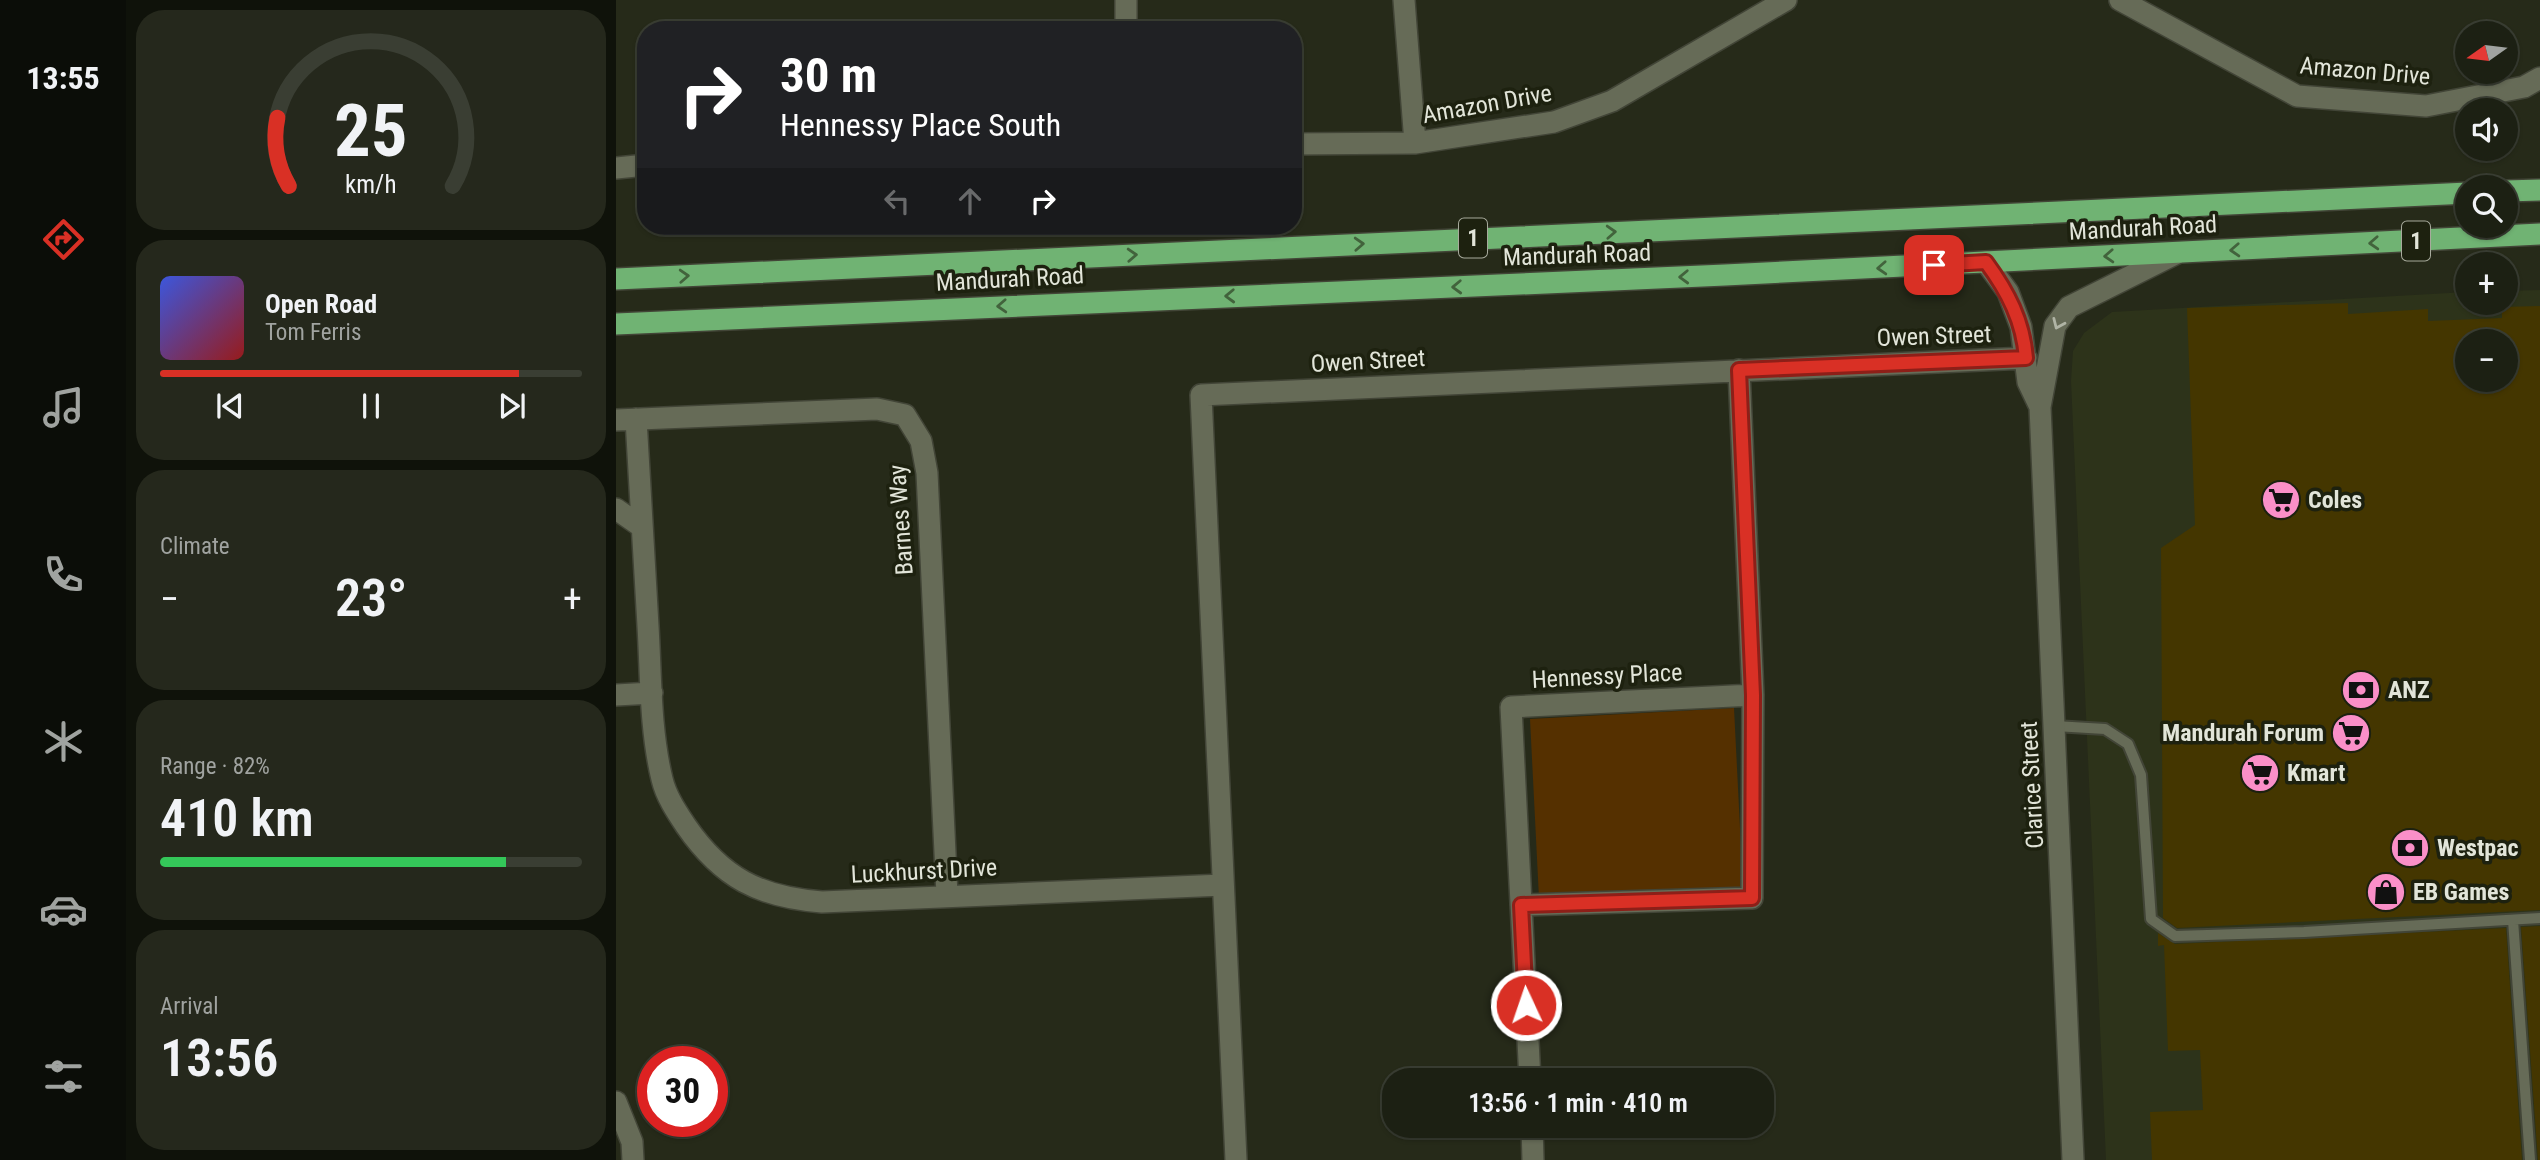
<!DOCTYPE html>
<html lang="en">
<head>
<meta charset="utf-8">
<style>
	:root { --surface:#1c2013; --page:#25281c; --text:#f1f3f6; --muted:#a0a3a0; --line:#3a3e33; --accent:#d93025 }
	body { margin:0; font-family:"Roboto Condensed",sans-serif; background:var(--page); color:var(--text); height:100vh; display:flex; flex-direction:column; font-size:26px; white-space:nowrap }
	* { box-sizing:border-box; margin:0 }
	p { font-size:23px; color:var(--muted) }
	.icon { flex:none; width:38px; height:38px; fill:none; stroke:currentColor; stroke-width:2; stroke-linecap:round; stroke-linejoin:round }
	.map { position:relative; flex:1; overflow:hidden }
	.side { display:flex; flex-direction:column; gap:10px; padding:10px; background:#0f120a; width:490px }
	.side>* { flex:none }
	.banner { position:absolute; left:21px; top:21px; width:665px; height:214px; border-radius:28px; box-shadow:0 2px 5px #0004,0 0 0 2px var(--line); background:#202124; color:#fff; overflow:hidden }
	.needle { width:46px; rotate:256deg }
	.controls { position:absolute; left:1839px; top:21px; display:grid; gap:14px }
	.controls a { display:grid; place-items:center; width:63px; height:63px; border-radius:50%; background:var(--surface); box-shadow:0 2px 5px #0004,0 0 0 2px var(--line); font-size:35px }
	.speed { position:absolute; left:21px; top:1046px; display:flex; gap:14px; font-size:35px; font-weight:700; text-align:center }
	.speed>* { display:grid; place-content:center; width:91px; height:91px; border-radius:50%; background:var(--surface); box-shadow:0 2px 5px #0004,0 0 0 2px var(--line); line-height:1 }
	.speed .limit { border:10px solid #d22; background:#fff; color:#111 }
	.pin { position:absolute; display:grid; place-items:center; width:60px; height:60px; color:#fff; margin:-30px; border-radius:14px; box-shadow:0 4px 10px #0006 }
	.me { position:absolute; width:77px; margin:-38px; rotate:357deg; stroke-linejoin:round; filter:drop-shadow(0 0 5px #0008) }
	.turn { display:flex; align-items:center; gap:24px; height:147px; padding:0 28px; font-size:32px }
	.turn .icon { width:91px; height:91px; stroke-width:2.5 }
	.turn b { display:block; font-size:49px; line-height:60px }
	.lanes { display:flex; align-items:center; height:66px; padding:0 28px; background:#0003; justify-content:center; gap:35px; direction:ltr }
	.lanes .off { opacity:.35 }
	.big { font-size:52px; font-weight:600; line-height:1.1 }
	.side .card { flex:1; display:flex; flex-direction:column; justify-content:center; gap:10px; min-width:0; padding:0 24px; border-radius:28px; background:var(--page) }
	.side .dial { align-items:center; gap:0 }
	.dial svg { height:182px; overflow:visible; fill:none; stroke:var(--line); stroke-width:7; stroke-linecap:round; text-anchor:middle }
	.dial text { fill:var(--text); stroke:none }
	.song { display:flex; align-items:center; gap:21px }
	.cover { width:84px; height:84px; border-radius:10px; background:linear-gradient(135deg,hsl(230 70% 55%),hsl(0 70% 35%)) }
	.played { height:7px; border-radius:4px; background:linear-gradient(90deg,var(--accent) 85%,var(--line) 85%) }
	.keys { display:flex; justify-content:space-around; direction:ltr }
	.heat { display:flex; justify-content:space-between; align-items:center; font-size:38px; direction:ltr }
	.charge { height:10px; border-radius:5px; background:linear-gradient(90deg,#34c759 82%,var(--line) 0) }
	.trip { position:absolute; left:766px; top:1068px; width:392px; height:70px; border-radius:28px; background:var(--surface); box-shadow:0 2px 5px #0004,0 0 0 2px var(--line); font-weight:600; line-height:70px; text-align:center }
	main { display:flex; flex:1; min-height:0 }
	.tab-bar { display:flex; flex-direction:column; width:126px; justify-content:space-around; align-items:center; background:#0b0d08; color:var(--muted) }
	.tab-bar .icon { width:49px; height:49px }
	.tab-bar .on { color:var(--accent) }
	.tab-bar b { font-size:32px; color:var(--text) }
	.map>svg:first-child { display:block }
	.built { fill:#2d331a; fill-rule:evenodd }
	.green { fill:#553000 }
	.building { fill:#443600; fill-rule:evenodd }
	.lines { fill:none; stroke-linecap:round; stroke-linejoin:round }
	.lane-casing { stroke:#424537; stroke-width:14 }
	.street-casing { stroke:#424537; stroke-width:24 }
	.highway-casing { stroke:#424537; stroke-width:24 }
	.lane { stroke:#666b57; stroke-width:10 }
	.street { stroke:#666b57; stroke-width:21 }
	.highway { stroke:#70b373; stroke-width:21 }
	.oneway { stroke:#42633c }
	.oneway2 { stroke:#b0b4a5 }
	.route-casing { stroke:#8d1f18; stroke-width:18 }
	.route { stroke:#d93025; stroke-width:12 }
	.labels { text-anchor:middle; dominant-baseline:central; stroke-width:7; stroke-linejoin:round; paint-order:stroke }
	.shield { fill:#1d210f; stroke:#a7aa9c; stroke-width:2 }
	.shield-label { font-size:23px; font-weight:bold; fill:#e2e5d9 }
	.street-label { font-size:24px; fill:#e2e5d9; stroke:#1d210f }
	.poi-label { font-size:24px; font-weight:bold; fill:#e2e5d9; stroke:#1d210f; text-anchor:start }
</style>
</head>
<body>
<main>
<nav class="tab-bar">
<b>13:55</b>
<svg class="icon on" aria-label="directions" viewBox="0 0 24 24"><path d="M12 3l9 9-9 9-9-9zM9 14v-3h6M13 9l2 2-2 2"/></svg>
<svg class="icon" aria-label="music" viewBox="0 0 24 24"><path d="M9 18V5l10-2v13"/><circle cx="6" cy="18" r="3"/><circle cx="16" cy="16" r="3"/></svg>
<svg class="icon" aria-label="phone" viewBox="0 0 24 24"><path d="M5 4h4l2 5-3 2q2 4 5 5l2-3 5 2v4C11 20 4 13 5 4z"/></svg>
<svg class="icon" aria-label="climate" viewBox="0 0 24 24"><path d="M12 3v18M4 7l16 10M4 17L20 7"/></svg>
<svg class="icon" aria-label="car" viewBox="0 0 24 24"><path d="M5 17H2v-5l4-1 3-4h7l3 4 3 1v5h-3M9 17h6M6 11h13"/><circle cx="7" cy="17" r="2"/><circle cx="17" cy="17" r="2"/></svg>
<svg class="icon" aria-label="filters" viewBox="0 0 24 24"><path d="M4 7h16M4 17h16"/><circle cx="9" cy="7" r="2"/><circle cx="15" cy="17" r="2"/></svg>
</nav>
<section class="side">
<div class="card dial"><svg viewBox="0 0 100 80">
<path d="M14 69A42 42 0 1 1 86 69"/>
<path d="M14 69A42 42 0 0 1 9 39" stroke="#d93025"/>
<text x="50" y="56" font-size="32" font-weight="700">25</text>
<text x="50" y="72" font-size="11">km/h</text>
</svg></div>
<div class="card">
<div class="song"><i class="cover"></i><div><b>Open Road</b><p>Tom Ferris</p></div></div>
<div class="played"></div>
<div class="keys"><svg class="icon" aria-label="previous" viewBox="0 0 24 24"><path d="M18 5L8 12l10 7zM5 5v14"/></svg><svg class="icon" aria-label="pause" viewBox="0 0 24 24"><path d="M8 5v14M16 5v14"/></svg><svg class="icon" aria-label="next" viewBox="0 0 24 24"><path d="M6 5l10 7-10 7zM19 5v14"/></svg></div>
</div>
<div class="card"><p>Climate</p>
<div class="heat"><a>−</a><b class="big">23°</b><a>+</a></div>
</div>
<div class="card"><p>Range · 82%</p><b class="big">410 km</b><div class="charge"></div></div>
<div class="card"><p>Arrival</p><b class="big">13:56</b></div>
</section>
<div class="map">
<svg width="1924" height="1160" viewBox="0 0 1924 1160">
	<rect width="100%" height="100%" fill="#262a19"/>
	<!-- built -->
	<path class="built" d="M1924 290V1160H1490L1455 381 1457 351 1468 333 1496 312 1851 292 1852 303H1890V291ZM1852 341H1890V380H1852Z"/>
	<!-- green -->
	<path class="green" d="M1118 708 1127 888 923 898 914 719Z"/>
	<!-- building -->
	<path class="building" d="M1732 303V314L1812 309V321L1886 318V307L1924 306V910L1561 928 1547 918 1545 548 1579 525 1571 308ZM1852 341H1890V380H1852Z
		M1924 926V1160H1922L1905 927Z
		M1890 928 1906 1160H1536L1534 1112 1587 1110 1584 1050 1552 1051 1548 945 1542 946V933L1559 944Z"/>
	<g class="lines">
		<!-- lane casing -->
		<g class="lane-casing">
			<path id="lane" d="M1439 726 1489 729 1512 744 1525 775 1535 919 1559 936 1688 932 1924 918
				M1897 920 1914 1160"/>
		</g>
		<!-- street casing -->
		<g class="street-casing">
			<path id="street" d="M510 0V30
				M788 0 799 143
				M1504 0 1681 96 1810 106 1908 87 1924 78
				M677 144 799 143 938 122 996 101 1170 0
				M0 168 30 165
				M1370 262 1392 292 1405 327 1412 382 1424 407
				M20 419C24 488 28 557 32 626 35 676 34 730 46 779 50 796 60 811 70 826 106 878 143 897 206 902L607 885
				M0 420 261 409 289 415 305 441 311 473 331 895
				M0 509 26 527
				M0 695 36 693
				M905 905 1136 898 1137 695
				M914 1080 895 707 1137 695 1123 370
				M0 1102 16 1142 17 1160
				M916 1125 917 1160
				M620 1160 585 395 1410 358
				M1457 1160 1424 407 1439 326 1453 307 1561 253"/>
		</g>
		<!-- highway casing -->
		<g class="highway-casing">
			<path id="highway" d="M1890 191 1924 190
				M0 279 1852 193
				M0 324 1109 275 1924 234"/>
		</g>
		<!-- lane -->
		<use href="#lane" class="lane"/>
		<!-- street -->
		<use href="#street" class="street"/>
		<!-- highway -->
		<use href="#highway" class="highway"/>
	</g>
	<!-- one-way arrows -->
	<defs><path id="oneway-chevron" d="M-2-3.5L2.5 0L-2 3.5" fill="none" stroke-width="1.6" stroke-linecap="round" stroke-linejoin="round" transform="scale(1.75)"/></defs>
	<g class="oneway">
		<use href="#oneway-chevron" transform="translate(995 232) rotate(-3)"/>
		<use href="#oneway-chevron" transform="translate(1758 243) rotate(177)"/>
		<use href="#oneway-chevron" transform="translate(743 244) rotate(-3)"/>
		<use href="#oneway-chevron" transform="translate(1619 250) rotate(177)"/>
		<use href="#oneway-chevron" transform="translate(516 255) rotate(-3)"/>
		<use href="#oneway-chevron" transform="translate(1493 256) rotate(177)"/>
		<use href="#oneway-chevron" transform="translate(1266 268) rotate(177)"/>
		<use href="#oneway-chevron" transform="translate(68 276) rotate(-3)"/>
		<use href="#oneway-chevron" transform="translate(1068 277) rotate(178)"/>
		<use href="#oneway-chevron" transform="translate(841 287) rotate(178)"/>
		<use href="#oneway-chevron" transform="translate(614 296) rotate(178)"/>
		<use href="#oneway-chevron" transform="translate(386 306) rotate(177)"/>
	</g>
	<use class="oneway2" href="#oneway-chevron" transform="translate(1442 324) rotate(114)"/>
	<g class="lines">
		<!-- route casing -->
		<g class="route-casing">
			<path id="route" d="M910 1005 905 905 1136 898 1137 695 1123 370 1410 358C1407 321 1392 292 1370 262L1318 265"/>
		</g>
		<!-- route -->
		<use href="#route" class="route"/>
	</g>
	<!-- icons -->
	<defs>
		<g id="supermarket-disc" transform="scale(2.0125)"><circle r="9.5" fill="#fa8fc8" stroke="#1d210f"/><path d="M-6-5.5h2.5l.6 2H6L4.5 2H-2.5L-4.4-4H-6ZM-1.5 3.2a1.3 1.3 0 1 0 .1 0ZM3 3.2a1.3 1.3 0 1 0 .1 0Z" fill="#111"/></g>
		<g id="bank-disc" transform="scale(2.0125)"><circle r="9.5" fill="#fa8fc8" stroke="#1d210f"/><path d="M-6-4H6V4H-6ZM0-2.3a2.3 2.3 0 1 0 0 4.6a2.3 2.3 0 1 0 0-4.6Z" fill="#111"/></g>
		<g id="shop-disc" transform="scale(2.0125)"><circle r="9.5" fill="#fa8fc8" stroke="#1d210f"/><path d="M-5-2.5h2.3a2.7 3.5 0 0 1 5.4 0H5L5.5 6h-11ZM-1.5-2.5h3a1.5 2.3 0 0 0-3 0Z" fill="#111"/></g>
	</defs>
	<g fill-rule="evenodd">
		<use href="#supermarket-disc" x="1665" y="500"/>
		<use href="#bank-disc" x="1745" y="690"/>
		<use href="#supermarket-disc" x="1735" y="733"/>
		<use href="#supermarket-disc" x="1644" y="773"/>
		<use href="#bank-disc" x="1794" y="848"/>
		<use href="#shop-disc" x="1770" y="892"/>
	</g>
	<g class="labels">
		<!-- shield labels -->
		<g class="shield">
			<rect x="843" y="218.5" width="28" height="39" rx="5"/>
			<rect x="1786" y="221.5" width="28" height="39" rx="5"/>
		</g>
		<g class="shield-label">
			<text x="857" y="238">1</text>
			<text x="1800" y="241">1</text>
		</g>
		<!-- street labels -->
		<g class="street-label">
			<text transform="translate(1749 71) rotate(5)">Amazon Drive</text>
			<text transform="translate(871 104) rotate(-10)">Amazon Drive</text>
			<text transform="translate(1527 228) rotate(-3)">Mandurah Road</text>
			<text transform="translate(961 255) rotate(-2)">Mandurah Road</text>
			<text transform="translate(394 279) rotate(-3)">Mandurah Road</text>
			<text transform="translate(1318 336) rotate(-2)">Owen Street</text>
			<text transform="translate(752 361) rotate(-3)">Owen Street</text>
			<text transform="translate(285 520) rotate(-94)">Barnes Way</text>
			<text transform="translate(991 676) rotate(-3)">Hennessy Place</text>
			<text transform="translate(1416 785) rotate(-93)">Clarice Street</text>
			<text transform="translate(308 871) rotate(-3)">Luckhurst Drive</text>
		</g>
		<!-- poi labels -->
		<g class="poi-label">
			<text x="1692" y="500">Coles</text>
			<text x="1772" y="690">ANZ</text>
			<text x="1708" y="733" text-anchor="end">Mandurah Forum</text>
			<text x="1671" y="773">Kmart</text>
			<text x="1821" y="848">Westpac</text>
			<text x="1797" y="892">EB Games</text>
		</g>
	</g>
</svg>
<div class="controls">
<a><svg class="needle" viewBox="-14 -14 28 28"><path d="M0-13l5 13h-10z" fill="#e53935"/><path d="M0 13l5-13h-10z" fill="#a0a3a0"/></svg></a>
<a><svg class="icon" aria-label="sound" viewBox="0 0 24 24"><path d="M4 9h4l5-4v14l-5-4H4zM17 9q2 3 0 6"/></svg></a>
<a><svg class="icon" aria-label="search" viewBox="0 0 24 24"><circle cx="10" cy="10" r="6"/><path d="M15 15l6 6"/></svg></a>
<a>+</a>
<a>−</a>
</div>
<div class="speed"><div class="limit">30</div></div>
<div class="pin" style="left:1318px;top:265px;background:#d93025"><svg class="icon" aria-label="arrive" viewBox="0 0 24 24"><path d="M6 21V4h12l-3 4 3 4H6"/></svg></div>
<svg class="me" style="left:910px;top:1005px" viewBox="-20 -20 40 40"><circle r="17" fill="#d93025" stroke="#fff" stroke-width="3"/><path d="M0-11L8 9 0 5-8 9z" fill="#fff"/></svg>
<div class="trip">13:56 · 1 min · 410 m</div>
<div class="banner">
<div class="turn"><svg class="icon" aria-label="right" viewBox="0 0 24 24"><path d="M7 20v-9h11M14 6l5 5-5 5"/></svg><div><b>30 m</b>Hennessy Place South</div></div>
<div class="lanes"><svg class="icon off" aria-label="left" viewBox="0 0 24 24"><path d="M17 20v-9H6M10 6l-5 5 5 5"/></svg><svg class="icon off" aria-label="ahead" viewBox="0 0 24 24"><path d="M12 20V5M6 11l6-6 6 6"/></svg><svg class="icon" aria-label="right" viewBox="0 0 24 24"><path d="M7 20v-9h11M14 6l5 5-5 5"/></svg></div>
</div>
</div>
</main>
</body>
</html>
